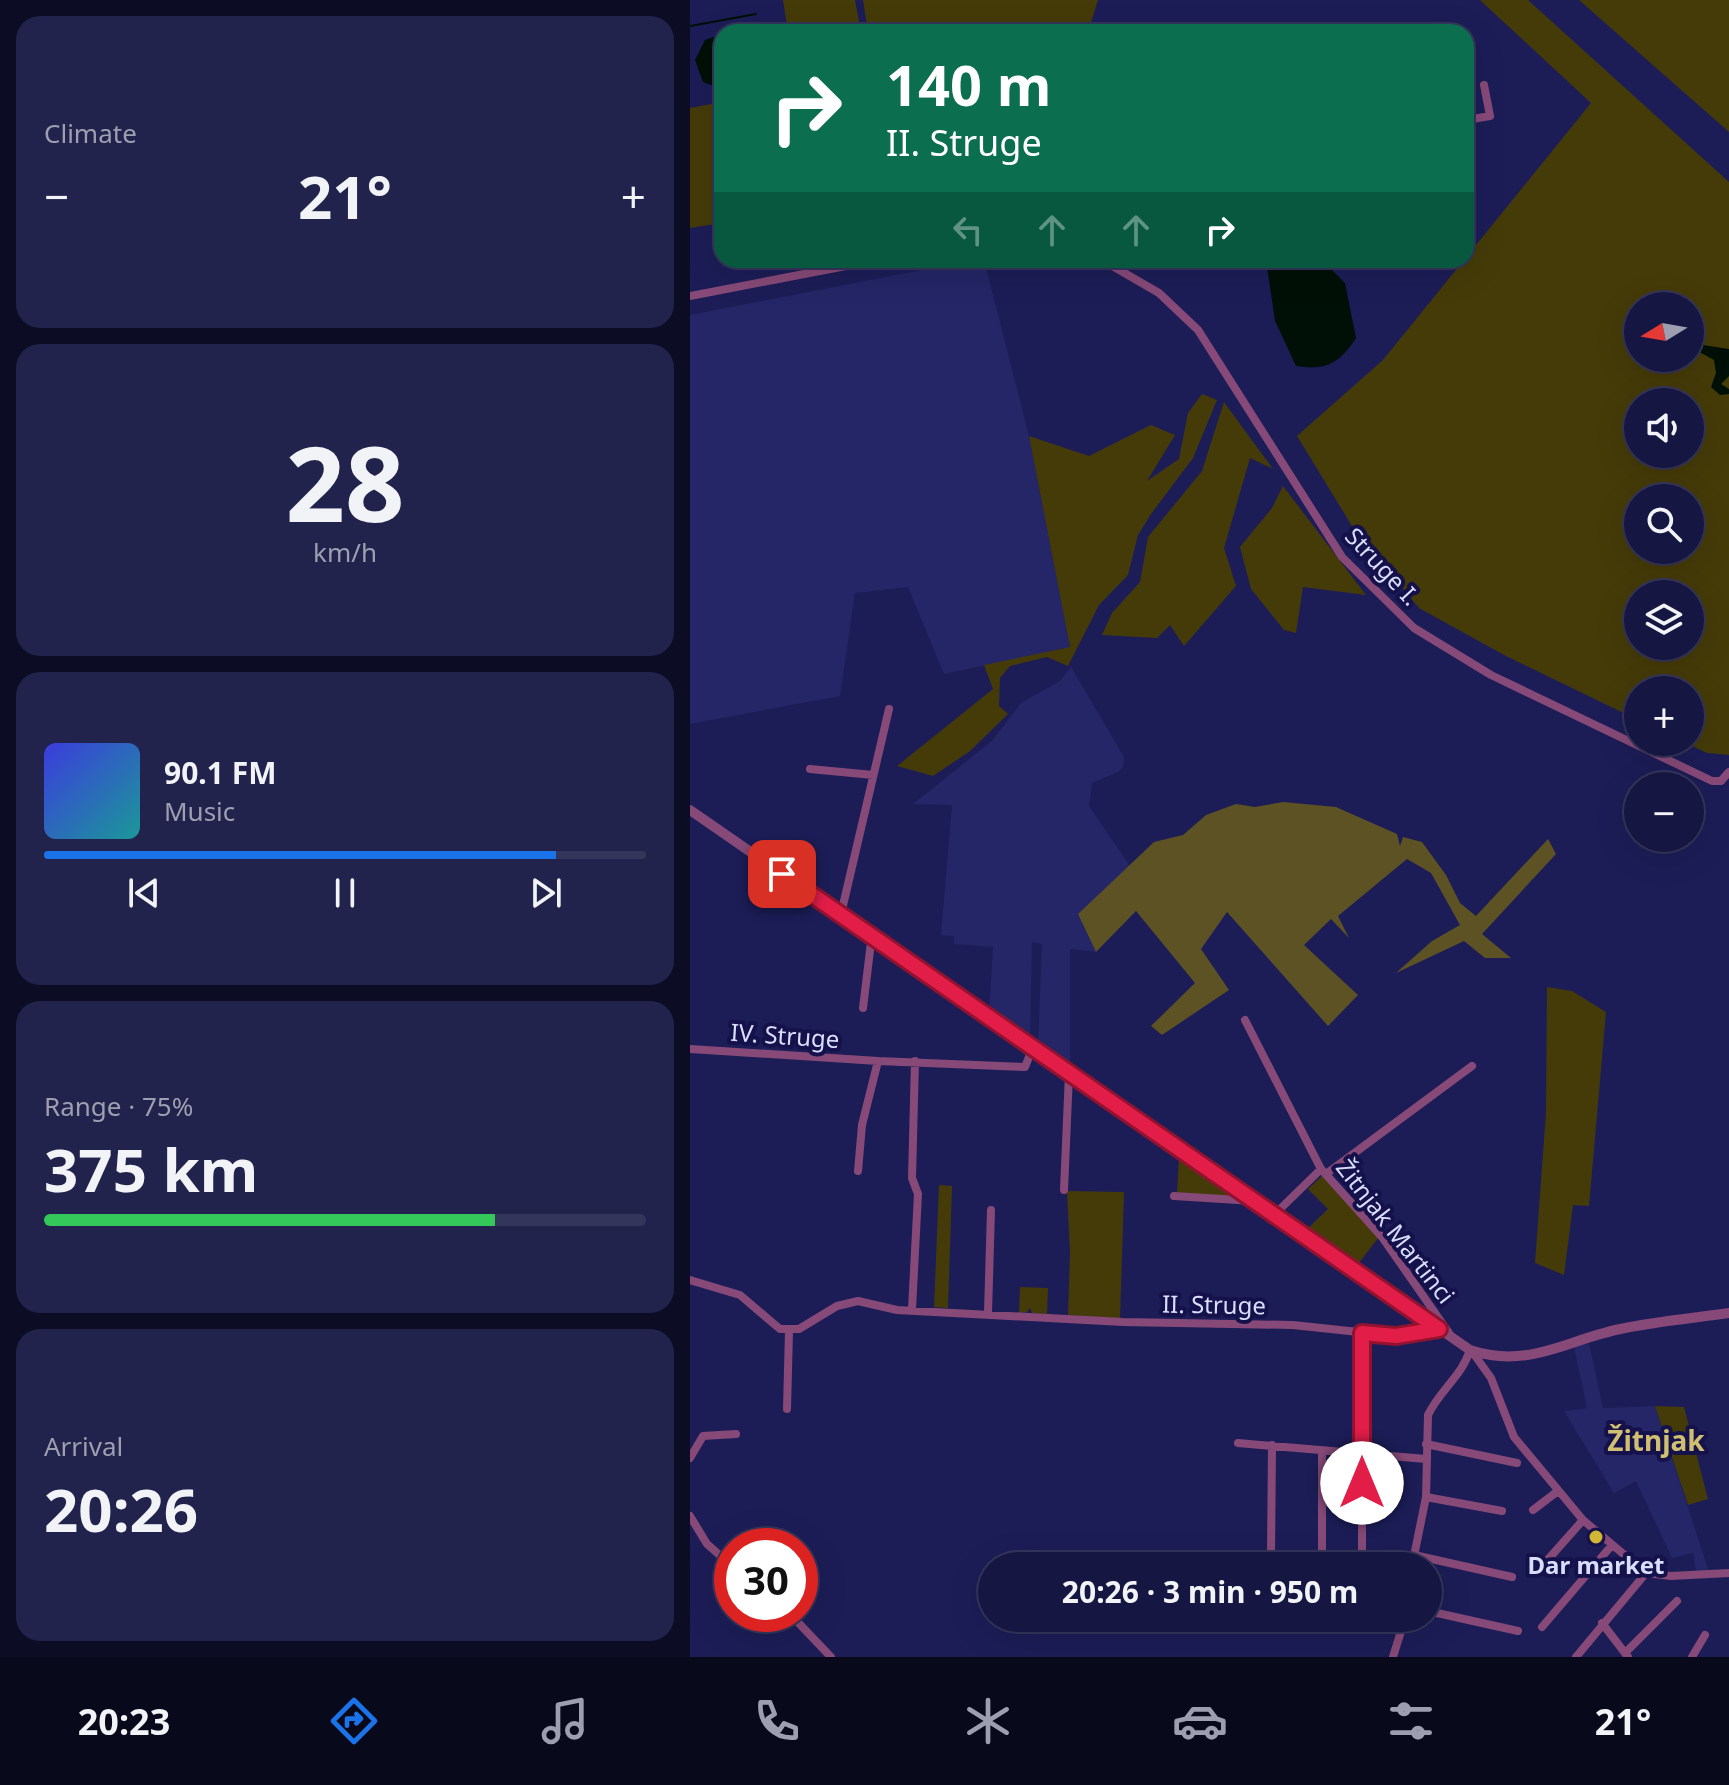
<!DOCTYPE html>
<html lang="en">
<head>
<meta charset="utf-8">
<style>
	:root { --surface:#151641; --page:#22234c; --text:#f1f3f6; --muted:#9d9fb1; --line:#34355a; --accent:#1a73e8 }
	body { margin:0; font-family:"Noto Sans",sans-serif; background:var(--page); color:var(--text); height:100vh; display:flex; flex-direction:column; font-size:30px; white-space:nowrap }
	* { box-sizing:border-box; margin:0 }
	p { font-size:26px; color:var(--muted) }
	.icon { flex:none; width:44px; height:44px; fill:none; stroke:currentColor; stroke-width:2; stroke-linecap:round; stroke-linejoin:round }
	.map { position:relative; flex:1; overflow:hidden }
	.details { display:flex; flex-direction:column; gap:16px; padding:16px; background:#0c0c24; width:690px }
	.details>* { flex:none }
	.banner { position:absolute; left:24px; top:24px; width:760px; height:244px; border-radius:24px; box-shadow:0 8px 32px #0002,0 0 0 2px var(--line); background:#0b6e4f; color:#fff; overflow:hidden }
	.needle { width:52px; rotate:259deg }
	.controls { position:absolute; left:934px; top:292px; display:grid; gap:16px }
	.controls a { display:grid; place-items:center; width:80px; height:80px; border-radius:50%; background:var(--surface); box-shadow:0 8px 32px #0002,0 0 0 2px var(--line); font-size:40px }
	.speed { position:absolute; left:24px; top:1528px; display:flex; gap:16px; font-size:40px; font-weight:700; text-align:center }
	.speed>* { display:grid; place-content:center; width:104px; height:104px; border-radius:50%; background:var(--surface); box-shadow:0 8px 32px #0002,0 0 0 2px var(--line); line-height:1 }
	.speed .limit { border:12px solid #d22; background:#fff; color:#111 }
	.pin { position:absolute; display:grid; place-items:center; width:68px; height:68px; color:#fff; margin:-34px; border-radius:16px; box-shadow:0 4px 12px #0006 }
	.me { position:absolute; width:88px; margin:-44px; rotate:0deg; stroke-linejoin:round; filter:drop-shadow(0 0 6px #0008) }
	.turn { display:flex; align-items:center; gap:28px; height:168px; padding:0 40px; font-size:36px }
	.turn .icon { width:104px; height:104px; stroke-width:2.5 }
	.turn b { display:block; font-size:56px; line-height:68px }
	.lanes { display:flex; align-items:center; height:76px; padding:0 40px; background:#0003; justify-content:center; gap:40px; direction:ltr }
	.lanes .off { opacity:.35 }
	.big { font-size:60px; font-weight:700; line-height:1.1 }
	.details .card { flex:1; display:flex; flex-direction:column; justify-content:center; gap:12px; min-width:0; padding:0 28px; border-radius:24px; background:var(--page) }
	.details .dial { align-items:center; gap:0 }
	.dial b { font-size:104px; line-height:1 }
	.song { display:flex; align-items:center; gap:24px }
	.cover { width:96px; height:96px; border-radius:12px; background:linear-gradient(135deg,hsl(240 70% 55%),hsl(180 70% 35%)) }
	.played { height:8px; border-radius:4px; background:linear-gradient(90deg,var(--accent) 85%,var(--line) 85%) }
	.keys { display:flex; justify-content:space-around; direction:ltr }
	.heat { display:flex; justify-content:space-between; align-items:center; font-size:44px; direction:ltr }
	.charge { height:12px; border-radius:6px; background:linear-gradient(90deg,#34c759 75%,var(--line) 0) }
	.trip { position:absolute; left:288px; top:1552px; width:464px; height:80px; border-radius:40px; background:var(--surface); box-shadow:0 8px 32px #0002,0 0 0 2px var(--line); font-weight:700; line-height:80px; text-align:center }
	.menu { display:flex; height:128px; justify-content:space-around; align-items:center; background:#08091a; color:var(--muted) }
	.menu .icon { width:56px; height:56px }
	.menu .on { color:var(--accent) }
	.menu b { font-size:36px; color:var(--text) }
	main { display:flex; flex:1; min-height:0 }
	.map>svg:first-child { display:block }
	.built { fill:#242667 }
	.green { fill:#453b09; fill-rule:evenodd }
	.forest { fill:#5d5223 }
	.water { fill:#011007 }
	.lines { fill:none; stroke-linecap:round; stroke-linejoin:round }
	.stream { stroke:#011007; stroke-width:2 }
	.minor { stroke:#874a78; stroke-width:8 }
	.tertiary { stroke:#874a78; stroke-width:10 }
	.route-casing { stroke:#92132f; stroke-width:20 }
	.route { stroke:#e11d48; stroke-width:14 }
	.poi-dot { fill:#d2b736; stroke:#14114b; stroke-width:3 }
	.labels { text-anchor:middle; dominant-baseline:central; stroke-width:8; stroke-linejoin:round; paint-order:stroke }
	.street-label { font-size:24px; fill:#d9defc; stroke:#14114b }
	.poi-label { font-size:24px; font-weight:bold; fill:#d9defc; stroke:#14114b }
	.quarter-label { font-size:28px; font-weight:bold; fill:#d0be71; stroke:#14114b }
</style>
</head>
<body>
<main>
<section class="details">
<div class="card"><p>Climate</p>
<div class="heat"><a>−</a><b class="big">21°</b><a>+</a></div>
</div>
<div class="card dial"><b>28</b><p>km/h</p></div>
<div class="card">
<div class="song"><i class="cover"></i><div><b>90.1 FM</b><p>Music</p></div></div>
<div class="played"></div>
<div class="keys"><svg class="icon" aria-label="previous" viewBox="0 0 24 24"><path d="M18 5L8 12l10 7zM5 5v14"/></svg><svg class="icon" aria-label="pause" viewBox="0 0 24 24"><path d="M8 5v14M16 5v14"/></svg><svg class="icon" aria-label="next" viewBox="0 0 24 24"><path d="M6 5l10 7-10 7zM19 5v14"/></svg></div>
</div>
<div class="card"><p>Range · 75%</p><b class="big">375 km</b><div class="charge"></div></div>
<div class="card"><p>Arrival</p><b class="big">20:26</b></div>
</section>
<div class="map">
<svg width="1039" height="1657" viewBox="0 0 1039 1657">
	<rect width="100%" height="100%" fill="#1c1d57"/>
	<!-- built -->
	<path class="built" d="M283 260H294L339 436 380 647 254 674 218 587 165 593 150 696 0 724V315Z
		M381 667 434 757 433 767 428 772 402 783 399 806 440 866 388 914 406 952 380 949V1067L348 1047 352 944 342 942 340 1040 299 1013 303 947 264 944V936L251 935 262 805 223 804 302 741 331 703 370 681Z
		M899 1343 913 1408 965 1406 1019 1572H1006L1003 1553 982 1558 946 1481 924 1493 874 1411 897 1408 884 1347Z"/>
	<!-- green -->
	<path class="green" d="M93 0H165L171 32H98Z
		M173 0H408L398 32H178Z
		M790 0H838L1039 182V755L1017 753 994 742H1000V690H948V720L814 655 729 608 665 531 607 436 693 360 901 103ZM948 306H1000V358H948ZM948 402H1000V454H948ZM948 498H1000V550H948ZM948 594H1000V646H948Z
		M889 0H1039V132Z
		M32 102V223L0 228V108Z
		M512 394 527 400 503 458 461 514 448 535 438 575 409 605 378 666 357 657 320 666 310 678 309 706 318 714 280 751 243 776 207 766 303 689 294 665 380 647 339 436 399 456 461 425 485 435 457 481 489 459 498 413Z
		M534 402 583 469 560 458 534 548 546 586 494 646 480 625 467 638 412 635 422 613 450 582 458 537 512 471Z
		M593 486 676 595 613 587 606 633 594 630 561 589 550 547 582 508Z
		M857 987 882 991 916 1012 899 1206 883 1205 874 1275 845 1263 856 1112Z
		M489 1155 549 1196 547 1200 487 1196Z
		M633 1175 689 1237 665 1268 615 1231 638 1209 618 1189Z
		M249 1185 262 1186 258 1308 244 1307Z
		M377 1191 434 1192 430 1319 378 1315 380 1253Z
		M330 1287 358 1288 357 1314 342 1313 340 1308 337 1312 329 1313Z
		M965 1406 994 1407 1018 1499 998 1505Z"/>
	<!-- forest -->
	<path class="forest" d="M593 802 646 807 707 834 710 846 713 837 732 842 756 875 770 903 786 916 858 839 866 854 792 934 821 958H795L774 941 706 973 742 941 770 925 741 873 717 859 648 916 659 938 641 919 614 945 668 995 638 1026 537 912 511 949 539 990 472 1035 461 1026 505 983 446 911 406 952 388 914 464 842 493 835 516 815 546 804 565 807Z"/>
	<!-- water -->
	<path class="water" d="M32 34V89L13 82 5 60 15 40Z
		M576 260H632L655 283 666 338C650 363 636 371 606 366L585 321Z
		M1000 343 1039 349V376L1031 384 1039 389V394L1030 395 1021 387 1026 373 1024 360 1004 349Z"/>
	<g class="lines">
		<!-- stream -->
		<path class="stream" d="M0 26 66 14"/>
		<!-- minor -->
		<path class="minor" d="M776 120 800 116 794 85
			M412 260 469 293 508 330 652 557 724 628 801 675 1022 781H1031L1039 772
			M0 296 187 260
			M120 769 183 775
			M151 914 199 709
			M173 1008 182 934
			M555 1020 631 1169 692 1237 759 1333
			M0 1049 188 1061 335 1067 343 1047
			M168 1171 172 1125 188 1061
			M636 1174 782 1066
			M374 1190 379 1074
			M484 1196 564 1201
			M584 1215 631 1169
			M0 1280 50 1295 90 1329H109L147 1306 168 1301 207 1310 433 1322 603 1325 706 1336 749 1329
			M222 1309 228 1194 222 1178 225 1061
			M298 1313 301 1210
			M672 1333V1566
			M781 1350 801 1378 824 1437 893 1520 956 1573 981 1576 1039 1573
			M97 1409 99 1331
			M548 1443 736 1459
			M736 1444 827 1463
			M632 1451V1566
			M0 1458 13 1436 46 1434
			M736 1497 812 1511
			M843 1510 868 1491
			M0 1516 17 1544 42 1566
			M581 1555 582 1445
			M724 1555 822 1577
			M722 1566 736 1497 738 1415C749 1391 772 1376 780 1350
			M846 1573 893 1520
			M738 1611 828 1631
			M100 1614 141 1657
			M912 1623 938 1657
			M852 1627 922 1545
			M936 1652 987 1601
			M703 1657 715 1618
			M886 1657 956 1573
			M1002 1657 1015 1635"/>
		<!-- tertiary -->
		<path class="tertiary" d="M0 810 780 1350C840 1370 879 1338 935 1328 969 1321 1005 1318 1039 1313"/>
	</g>
	<g class="lines">
		<!-- route casing -->
		<g class="route-casing">
			<path id="route" d="M92 874 749 1329 706 1336 672 1333V1483"/>
		</g>
		<!-- route -->
		<use href="#route" class="route"/>
	</g>
	<!-- markers -->
	<circle class="poi-dot" cx="906" cy="1537" r="8"/>
	<g class="labels">
		<!-- street labels -->
		<g class="street-label">
			<text transform="translate(693 566) rotate(47)">Struge I.</text>
			<text transform="translate(95 1035) rotate(4)">IV. Struge</text>
			<text transform="translate(706 1231) rotate(52)">Žitnjak Martinci</text>
			<text transform="translate(524 1304) rotate(1)">II. Struge</text>
		</g>
		<!-- poi labels -->
		<g class="poi-label">
			<text x="906" y="1564">Dar market</text>
		</g>
		<!-- quarter labels -->
		<g class="quarter-label">
			<text x="966" y="1440">Žitnjak</text>
		</g>
	</g>
</svg>
<div class="controls">
<a><svg class="needle" viewBox="-14 -14 28 28"><path d="M0-13l5 13h-10z" fill="#e53935"/><path d="M0 13l5-13h-10z" fill="#9d9fb1"/></svg></a>
<a><svg class="icon" aria-label="sound" viewBox="0 0 24 24"><path d="M4 9h4l5-4v14l-5-4H4zM17 9q2 3 0 6"/></svg></a>
<a><svg class="icon" aria-label="search" viewBox="0 0 24 24"><circle cx="10" cy="10" r="6"/><path d="M15 15l6 6"/></svg></a>
<a><svg class="icon" aria-label="layers" viewBox="0 0 24 24"><path d="M12 4l9 5-9 5-9-5zM3 14l9 5 9-5"/></svg></a>
<a>+</a>
<a>−</a>
</div>
<div class="speed"><div class="limit">30</div></div>
<div class="pin" style="left:92px;top:874px;background:#d93025"><svg class="icon" aria-label="arrive" viewBox="0 0 24 24"><path d="M6 21V4h12l-3 4 3 4H6"/></svg></div>
<svg class="me" style="left:672px;top:1483px" viewBox="-20 -20 40 40"><circle r="19" fill="#fff"/><path d="M0-13L10 11 0 6-10 11z" fill="#e11d48"/></svg>
<div class="trip">20:26 · 3 min · 950 m</div>
<div class="banner">
<div class="turn"><svg class="icon" aria-label="right" viewBox="0 0 24 24"><path d="M7 20v-9h11M14 6l5 5-5 5"/></svg><div><b>140 m</b>II. Struge</div></div>
<div class="lanes"><svg class="icon off" aria-label="left" viewBox="0 0 24 24"><path d="M17 20v-9H6M10 6l-5 5 5 5"/></svg><svg class="icon off" aria-label="ahead" viewBox="0 0 24 24"><path d="M12 20V5M6 11l6-6 6 6"/></svg><svg class="icon off" aria-label="ahead" viewBox="0 0 24 24"><path d="M12 20V5M6 11l6-6 6 6"/></svg><svg class="icon" aria-label="right" viewBox="0 0 24 24"><path d="M7 20v-9h11M14 6l5 5-5 5"/></svg></div>
</div>
</div>
</main>
<nav class="menu">
<b>20:23</b>
<svg class="icon on" aria-label="directions" viewBox="0 0 24 24"><path d="M12 3l9 9-9 9-9-9zM9 14v-3h6M13 9l2 2-2 2"/></svg>
<svg class="icon" aria-label="music" viewBox="0 0 24 24"><path d="M9 18V5l10-2v13"/><circle cx="6" cy="18" r="3"/><circle cx="16" cy="16" r="3"/></svg>
<svg class="icon" aria-label="phone" viewBox="0 0 24 24"><path d="M5 4h4l2 5-3 2q2 4 5 5l2-3 5 2v4C11 20 4 13 5 4z"/></svg>
<svg class="icon" aria-label="climate" viewBox="0 0 24 24"><path d="M12 3v18M4 7l16 10M4 17L20 7"/></svg>
<svg class="icon" aria-label="car" viewBox="0 0 24 24"><path d="M5 17H2v-5l4-1 3-4h7l3 4 3 1v5h-3M9 17h6M6 11h13"/><circle cx="7" cy="17" r="2"/><circle cx="17" cy="17" r="2"/></svg>
<svg class="icon" aria-label="filters" viewBox="0 0 24 24"><path d="M4 7h16M4 17h16"/><circle cx="9" cy="7" r="2"/><circle cx="15" cy="17" r="2"/></svg>
<b>21°</b>
</nav>
</body>
</html>
